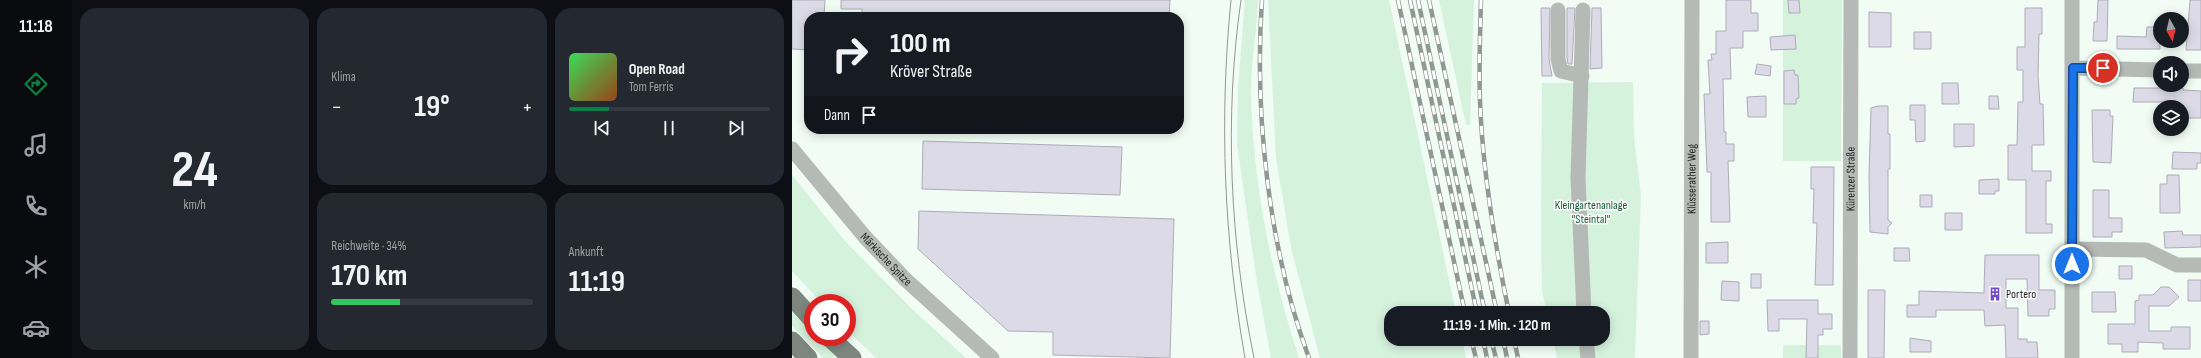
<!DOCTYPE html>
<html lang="de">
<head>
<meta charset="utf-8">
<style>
	:root { --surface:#171b24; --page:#242831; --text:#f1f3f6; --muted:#9ea1a6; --line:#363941; --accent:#0b8043 }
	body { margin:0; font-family:"Sofia Sans Condensed",sans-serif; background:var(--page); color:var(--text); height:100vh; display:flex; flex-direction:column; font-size:15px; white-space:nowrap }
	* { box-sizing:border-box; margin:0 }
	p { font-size:13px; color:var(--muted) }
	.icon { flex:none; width:22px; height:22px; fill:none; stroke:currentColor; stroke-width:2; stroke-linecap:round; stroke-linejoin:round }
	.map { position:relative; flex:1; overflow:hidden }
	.side { display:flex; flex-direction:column; gap:8px; padding:8px; background:#0d0f14; width:720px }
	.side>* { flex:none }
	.top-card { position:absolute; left:12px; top:12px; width:380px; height:122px; border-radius:16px; box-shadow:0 2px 10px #0003; background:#171b24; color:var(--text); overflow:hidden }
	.needle { width:26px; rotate:172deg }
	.buttons { position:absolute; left:1361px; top:12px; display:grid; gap:8px }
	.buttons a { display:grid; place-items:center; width:36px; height:36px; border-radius:50%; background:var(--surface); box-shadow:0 2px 10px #0003; font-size:20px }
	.speed { position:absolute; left:12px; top:294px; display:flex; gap:8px; font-size:20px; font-weight:700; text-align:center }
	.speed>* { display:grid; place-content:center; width:52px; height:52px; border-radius:50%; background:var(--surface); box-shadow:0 2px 10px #0003; line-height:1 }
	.speed .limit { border:6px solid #d22; background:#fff; color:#111 }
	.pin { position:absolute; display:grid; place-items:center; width:34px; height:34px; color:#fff; margin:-17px; border:2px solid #fff; border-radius:50%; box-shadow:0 1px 4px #0007 }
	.me { position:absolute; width:44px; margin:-22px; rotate:0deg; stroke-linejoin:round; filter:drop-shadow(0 0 3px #0008) }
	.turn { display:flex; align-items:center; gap:14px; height:84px; padding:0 20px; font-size:18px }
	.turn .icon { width:52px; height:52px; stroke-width:2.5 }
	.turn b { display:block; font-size:28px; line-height:34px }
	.then { display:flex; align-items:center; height:38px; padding:0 20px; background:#0003; gap:8px; font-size:15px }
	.big { font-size:30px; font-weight:700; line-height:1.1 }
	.side .tile { flex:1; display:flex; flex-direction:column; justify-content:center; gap:6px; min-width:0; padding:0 14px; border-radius:16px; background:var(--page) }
	.side .dial { align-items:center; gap:0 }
	.dial b { font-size:52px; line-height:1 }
	.song { display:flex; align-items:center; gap:12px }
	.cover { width:48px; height:48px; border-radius:6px; background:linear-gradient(135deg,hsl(130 70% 55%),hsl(20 70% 35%)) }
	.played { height:4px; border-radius:2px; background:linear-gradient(90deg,var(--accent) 20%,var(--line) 20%) }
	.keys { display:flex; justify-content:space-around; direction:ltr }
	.heat { display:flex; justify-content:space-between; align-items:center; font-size:22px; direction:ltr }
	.charge { height:6px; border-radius:3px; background:linear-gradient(90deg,#34c759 34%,var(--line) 0) }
	.side .tiles { flex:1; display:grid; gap:8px; grid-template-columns:repeat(3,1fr) }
	.tile:first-child { grid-row:span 2 }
	.trip { position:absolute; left:592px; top:306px; width:226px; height:40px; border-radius:16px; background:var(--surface); box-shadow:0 2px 10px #0003; font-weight:700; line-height:40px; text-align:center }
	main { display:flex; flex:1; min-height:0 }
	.dock { display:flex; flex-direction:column; width:72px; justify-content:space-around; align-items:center; background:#090b0e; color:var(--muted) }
	.dock .icon { width:28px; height:28px }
	.dock .selected { color:var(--accent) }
	.dock b { font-size:18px; color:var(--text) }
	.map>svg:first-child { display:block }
	.green { fill:#d5f2dd }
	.building { fill:#dcdae6; stroke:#aeacb8 }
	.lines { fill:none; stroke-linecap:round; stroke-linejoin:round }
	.minor { stroke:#b5bab6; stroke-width:15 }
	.major { stroke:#7d867f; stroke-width:19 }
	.tram { stroke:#909893; stroke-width:1 }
	.rail-casing { stroke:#909893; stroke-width:4.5 }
	.rail { stroke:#fff; stroke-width:3; stroke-dasharray:9; stroke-linecap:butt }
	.route-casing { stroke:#114b97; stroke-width:10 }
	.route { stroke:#1a73e8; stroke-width:7 }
	.labels { text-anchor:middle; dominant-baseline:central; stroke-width:3; stroke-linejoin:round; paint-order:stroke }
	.street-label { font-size:12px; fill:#222623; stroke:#fff }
	.park-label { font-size:12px; fill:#165934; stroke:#fff }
	.poi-label { font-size:12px; fill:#222623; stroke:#fff; text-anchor:start }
</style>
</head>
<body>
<main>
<nav class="dock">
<b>11:18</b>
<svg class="icon selected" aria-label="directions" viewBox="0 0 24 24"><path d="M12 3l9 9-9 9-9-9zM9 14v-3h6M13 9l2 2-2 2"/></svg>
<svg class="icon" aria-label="music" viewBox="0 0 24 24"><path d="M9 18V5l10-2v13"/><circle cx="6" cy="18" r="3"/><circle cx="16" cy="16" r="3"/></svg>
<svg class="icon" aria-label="phone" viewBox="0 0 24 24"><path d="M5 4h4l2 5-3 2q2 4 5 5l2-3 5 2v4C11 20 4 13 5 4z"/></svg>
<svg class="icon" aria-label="climate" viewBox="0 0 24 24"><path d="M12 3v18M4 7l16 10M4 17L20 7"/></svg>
<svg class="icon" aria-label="car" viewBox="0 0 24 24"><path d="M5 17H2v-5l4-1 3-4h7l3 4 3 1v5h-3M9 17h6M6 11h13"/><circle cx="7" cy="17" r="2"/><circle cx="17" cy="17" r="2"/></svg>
</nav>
<section class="side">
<div class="tiles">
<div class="tile dial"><b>24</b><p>km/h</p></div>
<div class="tile"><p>Klima</p>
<div class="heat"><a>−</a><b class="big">19°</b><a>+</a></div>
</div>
<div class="tile">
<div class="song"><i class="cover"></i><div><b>Open Road</b><p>Tom Ferris</p></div></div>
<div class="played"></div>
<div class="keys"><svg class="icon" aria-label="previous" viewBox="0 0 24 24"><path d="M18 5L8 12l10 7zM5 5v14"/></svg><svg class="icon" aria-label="pause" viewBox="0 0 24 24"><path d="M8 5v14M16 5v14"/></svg><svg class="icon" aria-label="next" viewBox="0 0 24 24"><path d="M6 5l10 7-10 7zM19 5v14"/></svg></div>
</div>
<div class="tile"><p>Reichweite · 34%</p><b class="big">170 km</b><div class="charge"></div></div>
<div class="tile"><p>Ankunft</p><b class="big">11:19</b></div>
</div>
</section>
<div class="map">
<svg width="1409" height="358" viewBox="0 0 1409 358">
	<rect width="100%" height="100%" fill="#f0fcf4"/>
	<!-- green -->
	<path class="green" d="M453 0H466C465 31 459 63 459 94 461 183 479 273 507 358H479L465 282 445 144 446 88Z
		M476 0H597L664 313H599V339H670L674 358H528L499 248 484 158Z
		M647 0H682L678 125H674Z
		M991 0H1050L1049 161H991Z
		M841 82 842 137 849 196 843 358H765L761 339H811V313H755L750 291 749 228 750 83Z
		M0 175 53 241 119 308 174 358H84L55 330V303H30L0 271Z
		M0 312 21 334V337H24L45 358H31L0 326Z
		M991 345H1049V358H991Z"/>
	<!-- building -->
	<path class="building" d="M0 0H33L32 17H17V50L0 49Z
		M49 0H378L377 17H70V9H49Z
		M934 0H959V13H966V31H951V48H938L939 79H931L932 132H934V144H942V161H936L938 222H919V172H915L912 94H918L916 60H920L919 54H924V31H934Z
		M996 0H1007L1008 13H997Z
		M1306 0H1316L1315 41H1301L1302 22H1305Z
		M1398 0H1409V50H1394Z
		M749 8H758L757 59 760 76H750Z
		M775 8H783L780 64H776L775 58Z
		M800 8H809L810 68 798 69Z
		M1233 8H1250V34H1247L1246 76 1248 104H1251L1252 145H1240V171H1259V181H1254V224H1260V233H1234V180H1216V145H1225L1226 102H1231V70H1225V47H1233Z
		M1077 12 1099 13V47H1077Z
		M1355 27H1367L1368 49H1325V36L1354 37Z
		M1122 32H1139V49H1122Z
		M1003 35 1004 49 979 50 978 37Z
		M965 64 979 66 978 76 963 74Z
		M1002 70 1003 75H1006L1007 98 1004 99V104H992V71Z
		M1150 83H1166L1167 104H1150Z
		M1342 88H1391V90L1409 91V118H1390V107H1371V102H1341Z
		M974 96V117H956L955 97Z
		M1197 96H1206L1207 109H1197Z
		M1118 105H1133V141L1124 142 1123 120H1118Z
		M1086 106H1096V134H1098V169H1096V220L1100 223 1096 227V234L1078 232 1077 176 1079 108Z
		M1300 110H1318V116H1321L1319 163 1301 162Z
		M1162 124H1182V146L1162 147Z
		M131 141 330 147 328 195 130 189Z
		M1381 152 1409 153V163H1405V169H1380Z
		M1019 167H1042L1041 285H1023L1025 223H1021L1022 189H1019Z
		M1375 175H1387L1388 213H1368V184H1375Z
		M1207 179V191H1203V194H1187V180Z
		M1301 190H1317V218H1330V232H1320V237H1301Z
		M1128 195H1140V207H1128Z
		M127 211 382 219 378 358 261 355V332L216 331 126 249Z
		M1153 213H1170V230H1153Z
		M1390 231 1391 235H1409V247L1373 248 1372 232Z
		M936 242V263H914V243Z
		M1102 248H1117L1118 261H1102Z
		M1193 255H1247V290H1263V309H1257V316H1236L1235 279H1214V308H1226V339H1235V342H1245L1246 358H1214L1213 325 1193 326 1192 310H1144V317H1115V305H1127V291L1192 293Z
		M1327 266H1340V279H1327Z
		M959 274H969V288H959Z
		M1396 280H1409V301H1396Z
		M930 281 947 282V301L929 300Z
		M1369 287H1377L1387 297 1377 306H1357V331H1379V327H1398V349H1371V343L1346 342V352H1330V344H1316V324H1343V301L1347 300V295H1361Z
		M1076 290H1093L1092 358H1076Z
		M1300 292H1323L1324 312H1300Z
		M975 300H1026V314H1040V329H1031V335H1026V358H1014L1015 319H987V331H976Z
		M908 321H917V334L908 335Z
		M1118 338 1139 341V352H1118Z"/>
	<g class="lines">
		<!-- minor -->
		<g class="minor">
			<path d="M766 10V59L769 71 790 76"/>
			<path d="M791 10 786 178 792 313"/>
			<path d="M1281 68 1368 70"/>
			<path d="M1390 71H1409"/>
			<path id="s1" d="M0 149 73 237 113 279 200 358"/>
			<path d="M1280 249 1354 250 1385 265H1409"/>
			<path d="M794 339 796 358"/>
			<path id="s2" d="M899 358 900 0"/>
			<path id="s3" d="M1058 358 1059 0"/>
			<path d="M1280 358V0"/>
		</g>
		<!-- major -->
		<path class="major" d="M0 297 21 320
			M37 337 60 358
			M0 341 16 358"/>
		<!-- tram -->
		<path class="tram" d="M439 0C427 121 432 239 453 358
			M449 0C432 118 438 241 462 358"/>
		<!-- rail casing -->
		<g class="rail-casing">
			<path id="rail" d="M470 0C462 115 477 250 517 358
				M606 0 673 313
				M618 0 685 313
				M626 0 693 313
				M637 0 705 313
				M689 0C688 40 686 81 689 121 693 186 704 250 717 313
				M679 339 684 358
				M691 339 695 358
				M699 339 704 358
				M711 339 715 358
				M722 339 726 358"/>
		</g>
		<!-- rail -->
		<use href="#rail" class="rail"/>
	</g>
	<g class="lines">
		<!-- route casing -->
		<g class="route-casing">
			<path id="route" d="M1280 264 1281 68H1311"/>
		</g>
		<!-- route -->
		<use href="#route" class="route"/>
	</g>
	<!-- icons -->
	<defs>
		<g id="building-bare" transform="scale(1.08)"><path d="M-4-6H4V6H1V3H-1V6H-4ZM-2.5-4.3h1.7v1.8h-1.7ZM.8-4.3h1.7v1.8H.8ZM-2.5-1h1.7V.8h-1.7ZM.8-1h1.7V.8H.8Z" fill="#704dc6" stroke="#fff" stroke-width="2.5" paint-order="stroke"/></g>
	</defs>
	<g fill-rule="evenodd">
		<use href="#building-bare" x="1203" y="294"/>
	</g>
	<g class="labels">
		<!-- street labels -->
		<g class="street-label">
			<text stroke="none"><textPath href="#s2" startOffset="179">Klüsserather Weg</textPath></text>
			<text stroke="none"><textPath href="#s3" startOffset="179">Kürenzer Straße</textPath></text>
			<text stroke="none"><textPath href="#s1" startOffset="145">Märkische Spitze</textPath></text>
		</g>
		<!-- park labels -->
		<g class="park-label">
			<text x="799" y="205">Kleingartenanlage<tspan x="799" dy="14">"Steintal"</tspan></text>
		</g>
		<!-- poi labels -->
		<g class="poi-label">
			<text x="1214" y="294">Portero</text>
		</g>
	</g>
</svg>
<div class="buttons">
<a><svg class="needle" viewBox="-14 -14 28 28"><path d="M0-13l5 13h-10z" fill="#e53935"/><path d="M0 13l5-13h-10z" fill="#9ea1a6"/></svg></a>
<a><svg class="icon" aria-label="sound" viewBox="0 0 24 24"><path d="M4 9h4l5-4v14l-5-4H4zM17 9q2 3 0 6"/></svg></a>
<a><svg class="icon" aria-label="layers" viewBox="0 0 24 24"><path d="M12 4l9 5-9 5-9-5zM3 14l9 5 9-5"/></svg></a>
</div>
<div class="speed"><div class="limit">30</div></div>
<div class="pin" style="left:1311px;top:68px;background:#d93025"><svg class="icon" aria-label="arrive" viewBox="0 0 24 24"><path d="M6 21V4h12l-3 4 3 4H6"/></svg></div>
<svg class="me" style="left:1280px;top:264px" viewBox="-20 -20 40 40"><circle r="17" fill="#1a73e8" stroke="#fff" stroke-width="3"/><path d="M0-11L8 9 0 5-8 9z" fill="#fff"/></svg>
<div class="trip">11:19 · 1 Min. · 120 m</div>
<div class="top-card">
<div class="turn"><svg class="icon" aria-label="right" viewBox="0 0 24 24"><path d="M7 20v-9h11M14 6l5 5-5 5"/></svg><div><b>100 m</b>Kröver Straße</div></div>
<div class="then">Dann<svg class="icon" aria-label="arrive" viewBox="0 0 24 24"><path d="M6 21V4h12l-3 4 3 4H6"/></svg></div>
</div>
</div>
</main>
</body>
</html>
